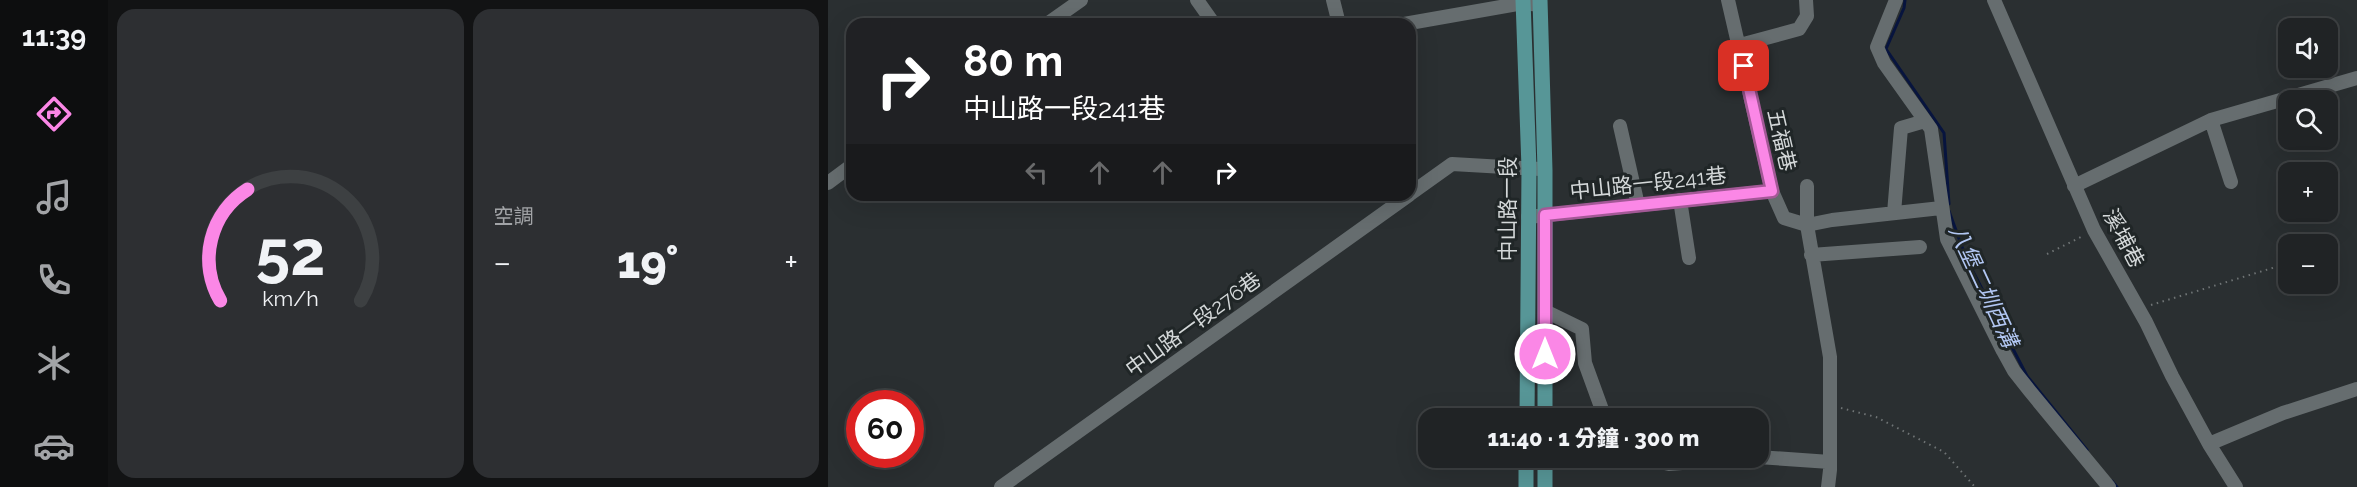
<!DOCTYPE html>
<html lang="zh-TW">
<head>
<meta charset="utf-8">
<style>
	:root { --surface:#202325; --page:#2d2f32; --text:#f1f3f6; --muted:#a2a4a7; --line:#3d4042; --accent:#fb87e6 }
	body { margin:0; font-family:Raleway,"Noto Sans TC",sans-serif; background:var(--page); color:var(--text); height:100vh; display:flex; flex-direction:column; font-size:22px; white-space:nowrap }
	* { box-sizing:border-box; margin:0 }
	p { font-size:20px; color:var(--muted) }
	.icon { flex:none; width:33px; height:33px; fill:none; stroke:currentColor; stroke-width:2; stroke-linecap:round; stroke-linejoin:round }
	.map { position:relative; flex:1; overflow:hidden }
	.side { display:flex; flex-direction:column; gap:9px; padding:9px; background:#121314; width:720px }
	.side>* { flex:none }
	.top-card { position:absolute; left:18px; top:18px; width:570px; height:183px; border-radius:18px; box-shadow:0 6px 24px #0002,0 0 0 2px var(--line); background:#202124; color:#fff; overflow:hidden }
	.buttons { position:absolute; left:1450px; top:18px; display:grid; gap:12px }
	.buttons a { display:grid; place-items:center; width:60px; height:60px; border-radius:12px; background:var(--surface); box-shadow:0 6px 24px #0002,0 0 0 2px var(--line); font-size:30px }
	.speed { position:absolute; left:18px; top:390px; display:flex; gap:12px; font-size:30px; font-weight:700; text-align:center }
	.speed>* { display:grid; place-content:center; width:78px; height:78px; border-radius:50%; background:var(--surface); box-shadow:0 6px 24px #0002,0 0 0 2px var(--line); line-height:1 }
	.speed .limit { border:9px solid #d22; background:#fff; color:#111 }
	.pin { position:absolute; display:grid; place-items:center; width:51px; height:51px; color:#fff; margin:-26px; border-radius:12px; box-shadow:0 3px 9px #0006 }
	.me { position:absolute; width:66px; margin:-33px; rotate:0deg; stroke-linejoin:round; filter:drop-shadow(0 0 4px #0008) }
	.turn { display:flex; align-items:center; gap:21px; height:126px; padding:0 18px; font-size:27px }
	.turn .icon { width:78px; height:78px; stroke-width:2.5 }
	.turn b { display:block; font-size:42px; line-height:51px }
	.lanes { display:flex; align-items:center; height:57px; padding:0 18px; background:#0003; justify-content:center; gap:30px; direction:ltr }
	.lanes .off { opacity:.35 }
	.big { font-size:45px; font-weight:800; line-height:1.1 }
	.side .widget { flex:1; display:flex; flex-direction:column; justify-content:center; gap:9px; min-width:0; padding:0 21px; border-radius:18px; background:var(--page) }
	.side .dial { align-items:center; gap:0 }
	.dial svg { height:156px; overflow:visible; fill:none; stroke:var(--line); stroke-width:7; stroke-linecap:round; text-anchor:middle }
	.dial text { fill:var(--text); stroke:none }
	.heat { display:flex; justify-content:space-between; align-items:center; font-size:33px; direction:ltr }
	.side .tiles { flex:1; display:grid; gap:9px; grid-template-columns:repeat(2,1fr) }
	.trip { position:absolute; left:590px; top:408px; width:351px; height:60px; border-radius:18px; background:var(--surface); box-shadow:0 6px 24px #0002,0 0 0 2px var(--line); font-weight:800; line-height:60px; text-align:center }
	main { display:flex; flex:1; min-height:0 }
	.dock { display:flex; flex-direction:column; width:108px; justify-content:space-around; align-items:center; background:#0d0e0f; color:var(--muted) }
	.dock .icon { width:42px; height:42px }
	.dock .selected { color:var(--accent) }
	.dock b { font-size:27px; color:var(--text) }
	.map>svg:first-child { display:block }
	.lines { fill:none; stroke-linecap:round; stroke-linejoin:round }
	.stream { stroke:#07143e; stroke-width:3 }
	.path { stroke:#6f7475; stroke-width:2; stroke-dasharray:1.5 4.5; stroke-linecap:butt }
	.minor { stroke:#666d6f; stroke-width:14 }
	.major { stroke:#579697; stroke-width:15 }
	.route-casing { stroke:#a35896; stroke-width:15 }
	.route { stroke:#fb87e6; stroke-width:10 }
	.labels { text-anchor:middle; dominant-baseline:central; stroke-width:6; stroke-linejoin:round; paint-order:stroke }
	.street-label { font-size:21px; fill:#d4d8d9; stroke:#202627 }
	.water-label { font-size:22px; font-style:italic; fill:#b2c7f3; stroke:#202627 }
</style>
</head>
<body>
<main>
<nav class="dock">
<b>11:39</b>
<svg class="icon selected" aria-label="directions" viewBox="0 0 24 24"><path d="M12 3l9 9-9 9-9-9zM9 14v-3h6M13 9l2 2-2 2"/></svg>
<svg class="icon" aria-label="music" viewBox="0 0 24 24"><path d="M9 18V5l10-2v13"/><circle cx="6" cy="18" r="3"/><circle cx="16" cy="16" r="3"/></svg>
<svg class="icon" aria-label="phone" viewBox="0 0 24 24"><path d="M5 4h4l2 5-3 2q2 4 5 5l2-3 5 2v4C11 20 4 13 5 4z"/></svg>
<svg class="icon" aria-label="climate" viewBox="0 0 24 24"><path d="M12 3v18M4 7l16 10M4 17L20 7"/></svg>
<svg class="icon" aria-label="car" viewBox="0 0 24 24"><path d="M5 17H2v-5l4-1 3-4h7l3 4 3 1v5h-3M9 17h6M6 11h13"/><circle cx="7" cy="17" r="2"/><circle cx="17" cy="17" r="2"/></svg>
</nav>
<section class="side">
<div class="tiles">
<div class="widget dial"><svg viewBox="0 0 100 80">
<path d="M14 69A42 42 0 1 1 86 69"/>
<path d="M14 69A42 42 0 0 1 28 12" stroke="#fb87e6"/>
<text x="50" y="56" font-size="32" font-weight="700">52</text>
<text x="50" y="72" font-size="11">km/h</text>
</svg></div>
<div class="widget"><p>空調</p>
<div class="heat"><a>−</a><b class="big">19°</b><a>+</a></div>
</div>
</div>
</section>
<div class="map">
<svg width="1529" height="487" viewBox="0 0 1529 487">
	<rect width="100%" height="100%" fill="#2a2f31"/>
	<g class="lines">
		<!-- stream -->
		<path class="stream" d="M1077 0 1076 8 1058 49 1116 133 1121 204
			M1121 211 1138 258 1199 376 1259 450
			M1284 481 1289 487"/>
		<!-- path -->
		<path class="path" d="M1219 254 1255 236
			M1323 305 1461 263
			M1013 408 1048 417 1116 452 1147 487"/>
		<!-- minor -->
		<path class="minor" d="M369 0 386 24
			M505 0 511 24
			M900 0 944 191 956 218 979 225 1002 357V470L1000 487
			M1068 0 1049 47 1056 63 1103 129 1119 239 1175 351 1186 371 1201 390 1281 487
			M1166 0 1266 230 1318 322 1344 376 1381 444 1408 487
			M219 24 253 0
			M576 24 695 3 712 5
			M912 45 971 29 979 16 978 0
			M1383 120 1403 182
			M792 126 810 205
			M0 183 24 165
			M979 186V225L1004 220 1113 208
			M1246 186 1383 120 1529 78
			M582 194 624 164 712 169
			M852 200 861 258
			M1066 213 1073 128 1097 121
			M700 217 944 191
			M983 255 1092 247
			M717 311 754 329 757 363 777 418
			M1381 444 1455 413 1529 389
			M930 457 1002 462
			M814 458 841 464 920 458
			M173 487 581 195"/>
		<!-- major -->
		<path class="major" d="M695 0 701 168 699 418
			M712 0 717 170V418
			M717 458V487
			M698 487V458"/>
	</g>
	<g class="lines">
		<!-- route casing -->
		<g class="route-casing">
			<path id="route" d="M717 354V215L944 191 916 66"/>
		</g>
		<!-- route -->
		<use href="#route" class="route"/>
	</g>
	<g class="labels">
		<!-- street labels -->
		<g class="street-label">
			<text transform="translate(954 140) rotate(77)">五福巷</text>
			<text transform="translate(820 183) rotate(-6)">中山路一段241巷</text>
			<text transform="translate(679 209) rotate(-90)">中山路一段</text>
			<text transform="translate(1296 238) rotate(62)">溪埔巷</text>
			<text transform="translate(365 324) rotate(-36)">中山路一段276巷</text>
		</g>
		<!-- water labels -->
		<g class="water-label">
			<text transform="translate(1156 286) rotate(65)">八堡二圳西溝</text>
		</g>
	</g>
</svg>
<div class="buttons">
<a><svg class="icon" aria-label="sound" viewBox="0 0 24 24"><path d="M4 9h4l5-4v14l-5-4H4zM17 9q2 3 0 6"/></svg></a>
<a><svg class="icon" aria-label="search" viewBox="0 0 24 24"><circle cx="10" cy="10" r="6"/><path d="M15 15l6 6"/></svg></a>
<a>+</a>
<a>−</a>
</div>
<div class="speed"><div class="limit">60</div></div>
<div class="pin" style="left:916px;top:66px;background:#d93025"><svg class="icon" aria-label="arrive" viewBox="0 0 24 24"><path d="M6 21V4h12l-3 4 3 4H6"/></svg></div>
<svg class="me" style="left:717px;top:354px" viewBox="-20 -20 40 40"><circle r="17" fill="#fb87e6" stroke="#fff" stroke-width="3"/><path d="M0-11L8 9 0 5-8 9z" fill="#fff"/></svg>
<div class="trip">11:40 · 1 分鐘 · 300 m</div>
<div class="top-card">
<div class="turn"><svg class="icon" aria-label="right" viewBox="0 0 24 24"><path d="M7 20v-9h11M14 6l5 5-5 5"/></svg><div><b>80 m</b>中山路一段241巷</div></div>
<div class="lanes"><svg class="icon off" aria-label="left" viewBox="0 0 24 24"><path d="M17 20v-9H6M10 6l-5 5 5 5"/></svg><svg class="icon off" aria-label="ahead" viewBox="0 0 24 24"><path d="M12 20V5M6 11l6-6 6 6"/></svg><svg class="icon off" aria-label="ahead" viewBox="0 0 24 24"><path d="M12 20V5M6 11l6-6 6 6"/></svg><svg class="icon" aria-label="right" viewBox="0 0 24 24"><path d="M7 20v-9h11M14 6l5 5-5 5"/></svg></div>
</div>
</div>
</main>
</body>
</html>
